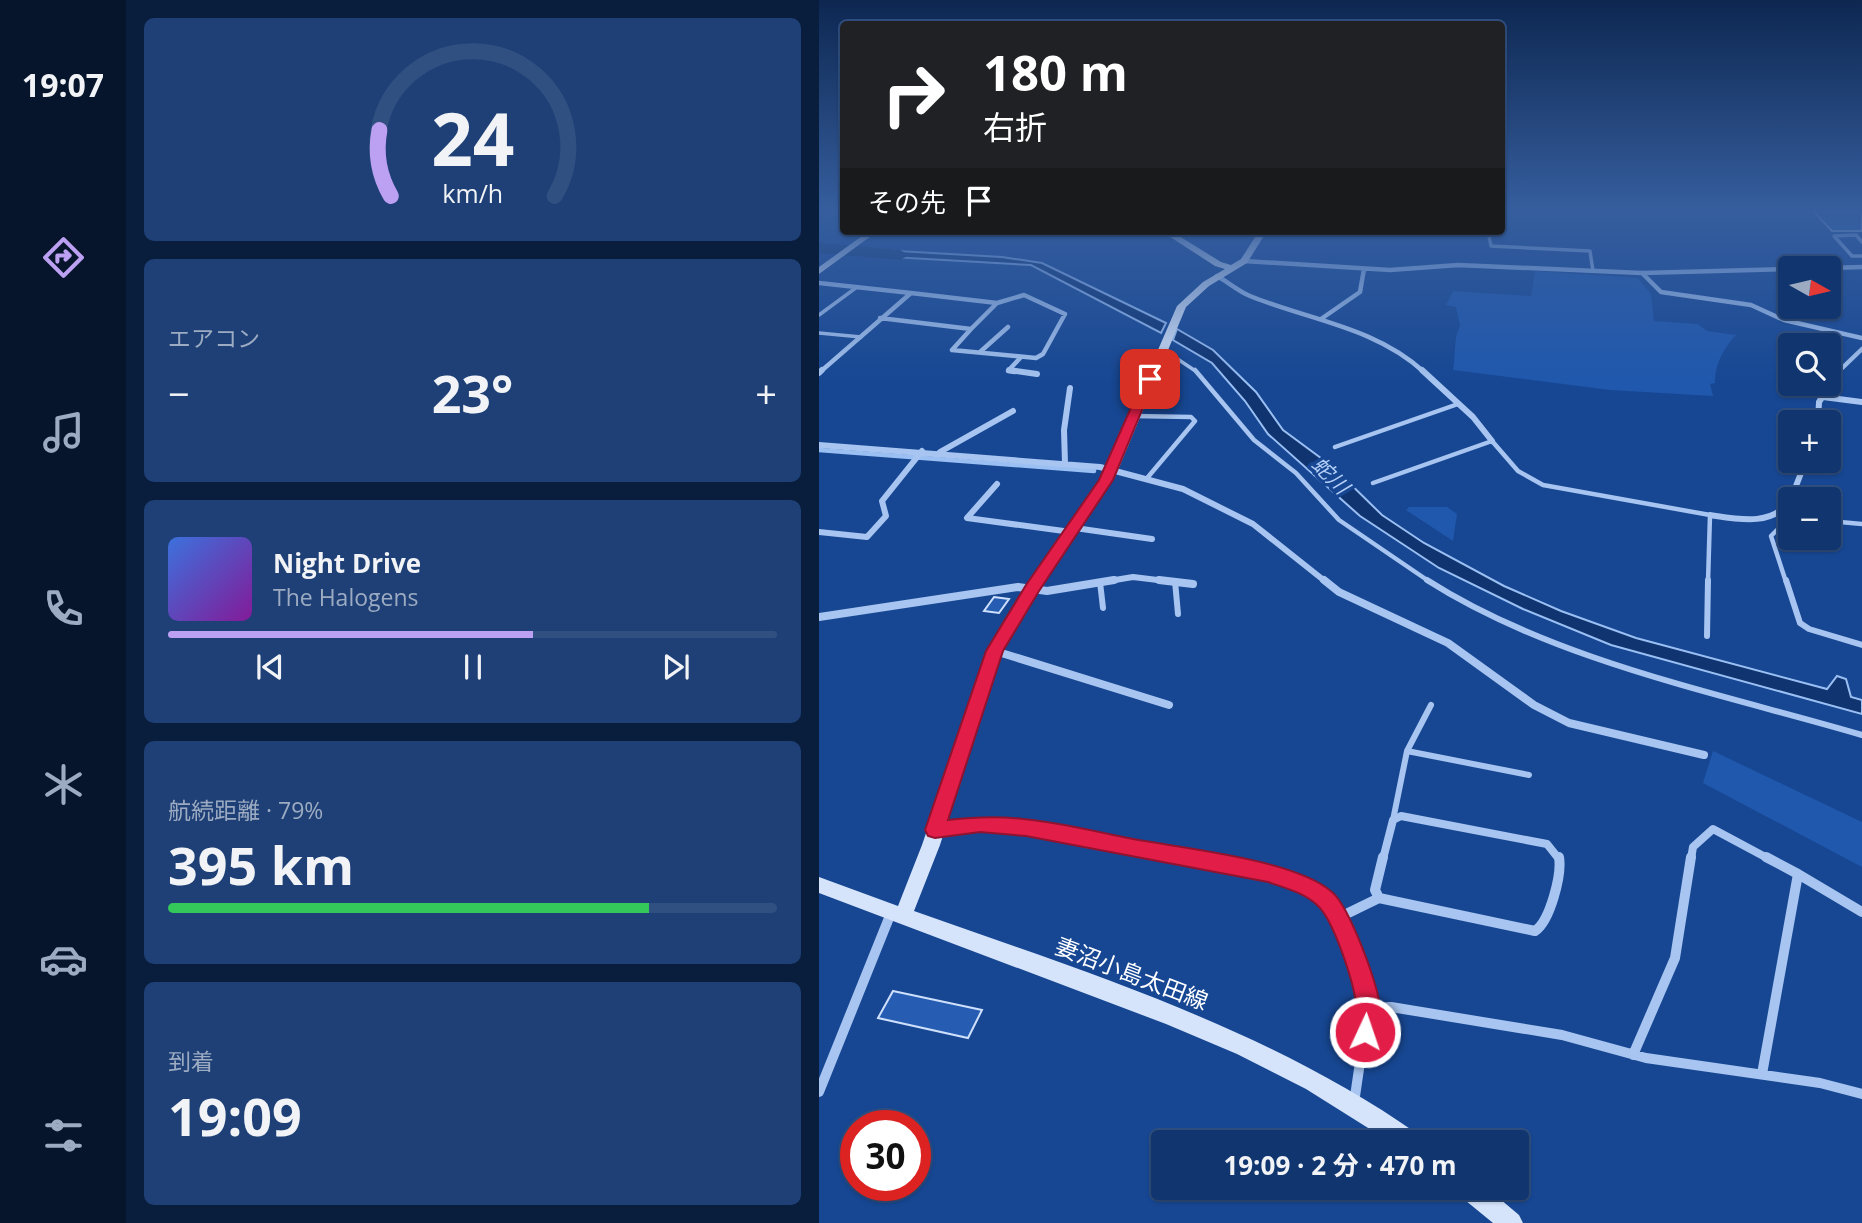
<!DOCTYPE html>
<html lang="ja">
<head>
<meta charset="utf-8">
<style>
	:root { --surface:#11356e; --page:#1e4076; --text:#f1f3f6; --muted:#9cabc2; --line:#305081; --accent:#bca0f2 }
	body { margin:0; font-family:"Open Sans","Noto Sans JP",sans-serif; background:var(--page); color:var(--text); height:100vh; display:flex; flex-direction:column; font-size:26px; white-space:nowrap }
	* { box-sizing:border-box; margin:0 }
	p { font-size:23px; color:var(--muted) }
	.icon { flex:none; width:38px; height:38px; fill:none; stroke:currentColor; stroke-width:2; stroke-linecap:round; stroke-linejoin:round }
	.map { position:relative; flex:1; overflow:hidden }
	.side { display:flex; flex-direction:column; gap:18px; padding:18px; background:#091d3c; width:693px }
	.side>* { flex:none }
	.hud { position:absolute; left:21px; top:21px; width:665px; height:214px; border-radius:7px; box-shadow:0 2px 5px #0004,0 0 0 2px var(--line); background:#202124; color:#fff; overflow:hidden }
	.needle { width:46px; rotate:98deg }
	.controls { position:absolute; left:959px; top:256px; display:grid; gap:14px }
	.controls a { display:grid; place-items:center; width:63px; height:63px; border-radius:7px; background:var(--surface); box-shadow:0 2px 5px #0004,0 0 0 2px var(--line); font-size:35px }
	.speed { position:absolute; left:21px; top:1110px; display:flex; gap:14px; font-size:35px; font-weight:700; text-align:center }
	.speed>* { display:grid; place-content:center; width:91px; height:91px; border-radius:50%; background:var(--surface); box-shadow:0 2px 5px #0004,0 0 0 2px var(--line); line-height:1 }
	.speed .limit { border:10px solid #d22; background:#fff; color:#111 }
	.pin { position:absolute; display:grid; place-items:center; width:60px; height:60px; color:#fff; margin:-30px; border-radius:14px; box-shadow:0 4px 10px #0006 }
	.me { position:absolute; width:77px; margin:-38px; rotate:3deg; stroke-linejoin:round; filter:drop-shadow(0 0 5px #0008) }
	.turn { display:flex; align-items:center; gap:24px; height:147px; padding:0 28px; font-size:32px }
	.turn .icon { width:91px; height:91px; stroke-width:2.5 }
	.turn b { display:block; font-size:49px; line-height:60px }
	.then { display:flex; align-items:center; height:66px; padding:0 28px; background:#0003; gap:14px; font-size:26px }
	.big { font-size:52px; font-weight:700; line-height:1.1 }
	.side .tile { flex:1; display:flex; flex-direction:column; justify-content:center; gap:10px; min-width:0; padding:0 24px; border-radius:10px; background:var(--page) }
	.side .dial { align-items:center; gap:0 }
	.dial svg { height:182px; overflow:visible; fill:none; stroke:var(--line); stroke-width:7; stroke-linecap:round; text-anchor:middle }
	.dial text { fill:var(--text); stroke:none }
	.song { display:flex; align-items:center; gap:21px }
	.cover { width:84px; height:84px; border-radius:10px; background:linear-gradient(135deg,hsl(220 70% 55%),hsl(290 70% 35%)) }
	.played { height:7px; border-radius:4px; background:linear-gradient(90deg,var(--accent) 60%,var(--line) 60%) }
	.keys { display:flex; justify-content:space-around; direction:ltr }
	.heat { display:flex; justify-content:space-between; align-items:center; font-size:38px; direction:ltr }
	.charge { height:10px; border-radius:5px; background:linear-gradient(90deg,#34c759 79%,var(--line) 0) }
	.trip { position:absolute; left:332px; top:1130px; width:378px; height:70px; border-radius:7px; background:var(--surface); box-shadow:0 2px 5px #0004,0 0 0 2px var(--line); font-weight:700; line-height:70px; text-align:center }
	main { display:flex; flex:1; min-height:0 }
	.tabs { display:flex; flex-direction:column; width:126px; justify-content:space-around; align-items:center; background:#07152c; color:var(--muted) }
	.tabs .icon { width:49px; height:49px }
	.tabs .on { color:var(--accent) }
	.tabs b { font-size:32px; color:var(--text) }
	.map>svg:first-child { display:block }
	.green { fill:#2058ad }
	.water { fill:#0f3470; stroke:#9abff3; stroke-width:2 }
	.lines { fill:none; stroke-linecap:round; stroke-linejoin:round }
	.stream { stroke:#9abff3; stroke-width:4.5 }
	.river { fill:#0f3470; fill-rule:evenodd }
	.building { fill:#265db2; stroke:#cee0fb; stroke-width:2 }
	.lane-far2 { stroke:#a7c5f0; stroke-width:3.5 }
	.lane-far1 { stroke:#a7c5f0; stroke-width:4.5 }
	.lane { stroke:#a7c5f0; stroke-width:6 }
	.street-far3 { stroke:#a7c5f0; stroke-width:4.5 }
	.street-far2 { stroke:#a7c5f0; stroke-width:6 }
	.street-far1 { stroke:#a7c5f0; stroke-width:8 }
	.street { stroke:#a7c5f0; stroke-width:10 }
	.secondary { fill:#d5e4fb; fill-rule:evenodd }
	.route { fill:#e11d48; stroke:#92132f; stroke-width:2 }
	.labels { text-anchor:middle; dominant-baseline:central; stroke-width:7; stroke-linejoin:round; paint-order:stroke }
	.water-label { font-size:21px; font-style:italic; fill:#b4cff7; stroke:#174793 }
	.near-street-label { font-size:23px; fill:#fff; stroke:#174793 }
</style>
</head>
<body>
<main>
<nav class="tabs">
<b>19:07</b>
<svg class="icon on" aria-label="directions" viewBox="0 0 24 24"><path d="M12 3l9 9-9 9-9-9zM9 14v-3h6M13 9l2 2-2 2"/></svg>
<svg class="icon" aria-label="music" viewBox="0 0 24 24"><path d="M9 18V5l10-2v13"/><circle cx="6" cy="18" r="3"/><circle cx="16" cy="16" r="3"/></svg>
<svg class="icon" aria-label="phone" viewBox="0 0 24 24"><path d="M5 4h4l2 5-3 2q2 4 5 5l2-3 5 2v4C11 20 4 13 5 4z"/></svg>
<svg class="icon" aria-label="climate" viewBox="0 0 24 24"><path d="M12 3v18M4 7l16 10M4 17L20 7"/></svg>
<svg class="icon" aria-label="car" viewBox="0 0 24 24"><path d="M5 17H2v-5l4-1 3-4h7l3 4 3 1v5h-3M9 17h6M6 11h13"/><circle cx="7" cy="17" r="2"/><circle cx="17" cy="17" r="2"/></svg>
<svg class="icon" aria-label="filters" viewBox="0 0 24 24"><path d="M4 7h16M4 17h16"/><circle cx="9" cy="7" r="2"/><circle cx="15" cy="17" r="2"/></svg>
</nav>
<section class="side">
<div class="tile dial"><svg viewBox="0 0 100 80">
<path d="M14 69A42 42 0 1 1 86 69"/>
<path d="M14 69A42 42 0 0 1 9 40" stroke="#bca0f2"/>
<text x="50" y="56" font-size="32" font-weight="700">24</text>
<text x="50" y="72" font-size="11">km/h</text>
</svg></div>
<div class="tile"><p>エアコン</p>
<div class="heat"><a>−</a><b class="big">23°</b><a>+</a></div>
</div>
<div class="tile">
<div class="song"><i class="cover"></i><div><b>Night Drive</b><p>The Halogens</p></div></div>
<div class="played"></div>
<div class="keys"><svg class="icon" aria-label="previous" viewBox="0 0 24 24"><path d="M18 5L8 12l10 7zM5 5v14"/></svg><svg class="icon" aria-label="pause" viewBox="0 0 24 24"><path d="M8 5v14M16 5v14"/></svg><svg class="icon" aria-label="next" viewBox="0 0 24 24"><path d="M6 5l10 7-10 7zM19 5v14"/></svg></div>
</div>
<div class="tile"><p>航続距離 · 79%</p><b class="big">395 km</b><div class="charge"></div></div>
<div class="tile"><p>到着</p><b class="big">19:09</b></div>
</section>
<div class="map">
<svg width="1043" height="1223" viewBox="0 0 1043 1223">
	<rect width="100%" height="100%" fill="#174793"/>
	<!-- green -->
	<path class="green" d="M716 271 819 278 832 294 835 321 879 324 888 331 917 335C905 347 895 366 896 383L891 384 894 396 791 390 634 370C637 355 634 339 641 326L637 307 627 305 634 291 712 296Z
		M590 507H628L638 514 634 541 587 510Z
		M894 751 1043 822V867L884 783Z"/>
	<!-- water -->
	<path class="water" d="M44 249 183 257 223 263 347 323 342 333 212 265 37 255Z
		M358 329 394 350 437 392 464 430 514 467 563 515 605 543 685 586 742 611 817 638 1008 689 1018 676 1027 679 1032 697 1043 700V714L792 645 704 609 620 568 541 516 449 434 426 401 393 363 354 340Z"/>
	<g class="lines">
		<!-- stream -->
		<path class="stream" d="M0 450 275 471"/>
		<!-- river -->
		<path class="river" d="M0 243 81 250 90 255 81 260 0 253Z"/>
	</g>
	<!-- building -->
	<path class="building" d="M995 212H1043V231H1013Z
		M175 597 190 599 180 613 165 611Z
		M74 991 163 1010 149 1038 59 1018Z"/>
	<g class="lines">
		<!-- lane-far2 -->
		<path class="lane-far2" d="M669 231 672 246 771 251 774 271
			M1043 242 1037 235 1015 236 1033 256H1043
			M0 315 38 287
			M0 333 42 337
			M340 354 357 358 378 372"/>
		<!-- lane-far1 -->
		<path class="lane-far1" d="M376 370 435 440 477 473 520 520 611 582
			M316 416 372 417 376 421 329 477
			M516 447 639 404
			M554 483 673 441 699 471 724 485 891 515 889 582
			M1010 521 1043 524
			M967 582 952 536 961 527 971 524"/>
		<!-- lane -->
		<path class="lane" d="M608 580C735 661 900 693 1043 735
			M967 580 981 623 990 629 1043 645
			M356 581 359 614
			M281 582 284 608
			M888 636 889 580
			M588 751 710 775
			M574 820 588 751 612 705"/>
		<!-- street-far3 -->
		<path class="street-far3" d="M425 261 571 270 639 265 823 273 971 269
			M1010 268 1043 267
			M823 273 842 292 932 305 965 320 1043 338
			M398 276C409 282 419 291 431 296 490 320 556 327 605 372
			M0 283 92 293 1 372
			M61 318 152 329 178 303 92 293
			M502 319 541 292 545 269
			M152 329 133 350 217 358 224 354 246 314 205 295 178 303
			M161 352 189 327
			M196 372 189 371 202 357
			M1019 372 1043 349"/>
		<!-- street-far2 -->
		<path class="street-far2" d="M190 370 218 374
			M603 370 654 417 673 441
			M0 373 3 370
			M1004 397 1043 402
			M999 422 1000 402 1021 370
			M0 445 281 467 364 489 434 524 507 582
			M121 452 194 411
			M246 464 245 430 251 388
			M178 484 148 518 252 532
			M972 499 987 460
			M891 515C918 519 954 527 971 500
			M256 528 333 539
			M0 532 48 537 67 516 63 501 103 451
			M284 582 314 577 355 582"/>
		<!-- street-far1 -->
		<path class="street-far1" d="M340 580 374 584
			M505 580 520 592 629 643 715 705 750 723 885 755
			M0 617 199 587 228 591 295 580
			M176 651 350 705
			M117 830 161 824 207 827 374 859
			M564 859 574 820 582 816 728 844 740 859
			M872 859 874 847 894 829 950 859"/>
		<!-- street -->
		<path class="street" d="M365 857C399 863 488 874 509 902 520 916 525 934 531 951 538 970 546 988 549 1008L535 1103
			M979 874 1043 912
			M560 898 716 931C731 921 743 875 740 857
			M560 898 556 890 564 857
			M519 918 560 898
			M549 1008 572 1007 743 1035 827 1058 1001 1083 1043 1094
			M814 1055 856 958 872 857
			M943 1074 979 874 947 857
			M0 1092 72 913"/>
		<!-- secondary -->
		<path class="secondary" d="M50 231H59L0 274V267Z
			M342 231H352L402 262 412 265 422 259 440 231H448L428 263 390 286 367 307 299 470 219 591 183 651 121 845 95 911C269 973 448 1028 600 1135L603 1143H573L487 1089 418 1054 347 1024 0 893V877L79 906 103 845 169 651 208 586 287 470 358 306 384 282 406 269 396 266Z
			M638 1188H668L700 1215 704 1223H674L641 1196Z"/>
	</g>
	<!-- sky -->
	<linearGradient id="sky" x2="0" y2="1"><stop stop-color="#0d2751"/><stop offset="0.55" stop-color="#365e9e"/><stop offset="1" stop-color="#365e9e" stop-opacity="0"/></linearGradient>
	<rect width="1043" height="383" fill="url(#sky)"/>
	<!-- route -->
	<path class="route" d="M326 376 336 379 294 480 220 591 184 651 129 820C155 817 178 816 204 819 239 822 274 831 309 838 360 848 476 859 513 892 530 906 561 988 561 1009 561 1020 558 1031 554 1040L546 1044 538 1040C532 1027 539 1016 537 1003 534 981 515 921 499 906 486 893 466 888 449 882L207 836 161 832 116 838 109 836 106 830 167 651 207 585 280 480Z"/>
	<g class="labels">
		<!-- water labels -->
		<g class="water-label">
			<text transform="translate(512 475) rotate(45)">蛇川</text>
		</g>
		<!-- near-street labels -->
		<g class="near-street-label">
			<text transform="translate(313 973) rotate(21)">妻沼小島太田線</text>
		</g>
	</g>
</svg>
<div class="controls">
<a><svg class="needle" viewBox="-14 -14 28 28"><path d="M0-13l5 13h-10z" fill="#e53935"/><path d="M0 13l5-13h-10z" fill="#9cabc2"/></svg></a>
<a><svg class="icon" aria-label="search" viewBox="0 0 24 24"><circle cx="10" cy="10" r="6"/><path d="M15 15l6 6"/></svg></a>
<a>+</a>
<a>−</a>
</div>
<div class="speed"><div class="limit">30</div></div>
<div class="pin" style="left:331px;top:379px;background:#d93025"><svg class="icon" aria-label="arrive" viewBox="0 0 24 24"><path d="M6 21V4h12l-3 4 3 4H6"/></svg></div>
<svg class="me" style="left:546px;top:1032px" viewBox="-20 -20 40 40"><circle r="17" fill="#e11d48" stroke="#fff" stroke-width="3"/><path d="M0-11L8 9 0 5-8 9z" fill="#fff"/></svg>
<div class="trip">19:09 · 2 分 · 470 m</div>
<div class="hud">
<div class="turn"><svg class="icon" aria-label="right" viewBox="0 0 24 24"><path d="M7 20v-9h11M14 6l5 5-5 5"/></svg><div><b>180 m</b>右折</div></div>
<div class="then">その先<svg class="icon" aria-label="arrive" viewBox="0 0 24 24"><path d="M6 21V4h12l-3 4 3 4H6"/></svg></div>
</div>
</div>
</main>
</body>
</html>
